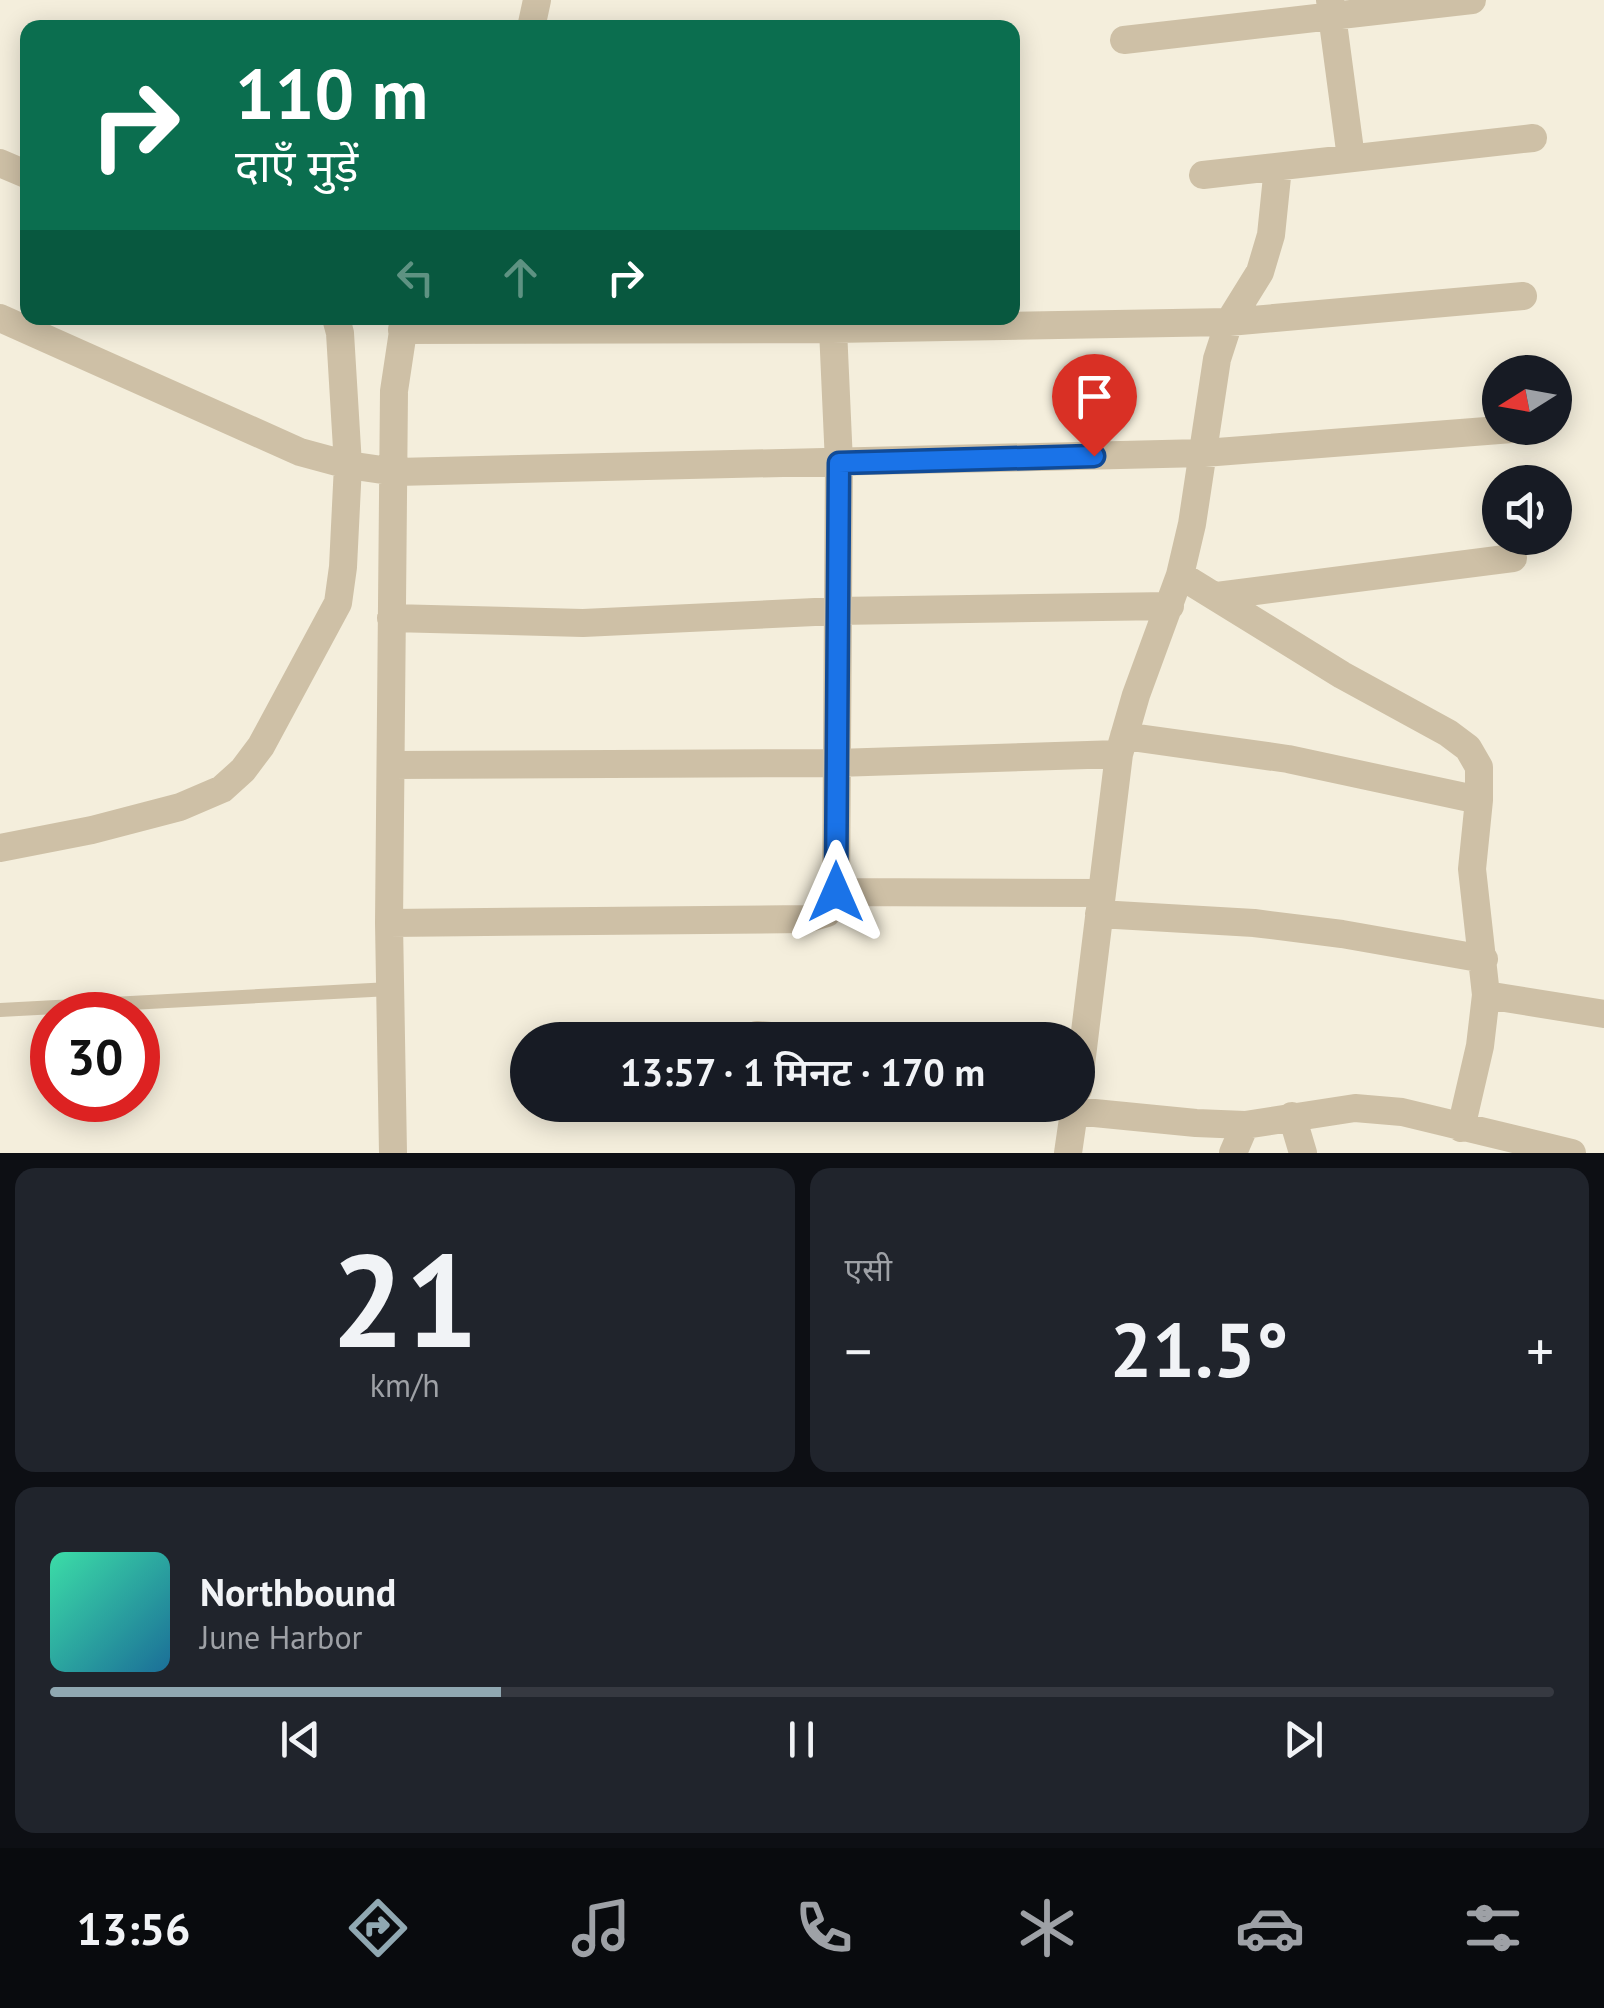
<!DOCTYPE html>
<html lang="hi">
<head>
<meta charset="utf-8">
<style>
	:root { --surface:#171b24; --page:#20242c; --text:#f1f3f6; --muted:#9ea1a6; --line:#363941; --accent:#90a8b2 }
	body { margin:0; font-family:"PT Sans","Noto Sans Devanagari",sans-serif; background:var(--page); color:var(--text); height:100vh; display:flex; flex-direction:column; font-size:38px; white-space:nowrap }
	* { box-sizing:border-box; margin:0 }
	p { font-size:32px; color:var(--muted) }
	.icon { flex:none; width:55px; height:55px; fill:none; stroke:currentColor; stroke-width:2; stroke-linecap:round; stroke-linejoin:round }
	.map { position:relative; height:1153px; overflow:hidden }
	.drawer { display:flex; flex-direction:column; gap:15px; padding:15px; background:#0d0f14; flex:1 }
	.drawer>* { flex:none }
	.top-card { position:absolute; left:20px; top:20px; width:1000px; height:305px; border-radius:20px; box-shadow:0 5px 25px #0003; background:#0b6e4f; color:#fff; overflow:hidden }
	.needle { width:65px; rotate:259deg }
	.fabs { position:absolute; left:1482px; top:355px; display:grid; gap:20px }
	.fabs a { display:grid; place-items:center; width:90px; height:90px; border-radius:50%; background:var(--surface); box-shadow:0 5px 25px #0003; font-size:50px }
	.speed { position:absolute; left:30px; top:992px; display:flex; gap:20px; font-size:50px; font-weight:700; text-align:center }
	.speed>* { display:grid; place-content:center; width:130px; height:130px; border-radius:50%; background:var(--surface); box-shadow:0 5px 25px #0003; line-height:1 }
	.speed .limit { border:15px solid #d22; background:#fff; color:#111 }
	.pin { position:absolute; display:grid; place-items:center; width:85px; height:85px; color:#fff; margin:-102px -42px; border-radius:50% 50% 50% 0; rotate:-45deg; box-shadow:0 0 10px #0007 }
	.pin .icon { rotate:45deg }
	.me { position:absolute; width:110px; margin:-55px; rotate:0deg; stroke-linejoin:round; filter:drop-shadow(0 0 8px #0008) }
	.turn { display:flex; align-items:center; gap:35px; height:210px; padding:0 50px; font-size:45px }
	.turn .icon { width:130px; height:130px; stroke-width:2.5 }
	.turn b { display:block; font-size:70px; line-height:85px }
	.lanes { display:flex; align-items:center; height:95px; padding:0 50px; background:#0003; justify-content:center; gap:50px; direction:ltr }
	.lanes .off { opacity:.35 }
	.big { font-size:75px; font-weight:600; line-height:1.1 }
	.drawer .widget { flex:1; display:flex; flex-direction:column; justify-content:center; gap:15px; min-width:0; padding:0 35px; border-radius:20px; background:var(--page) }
	.drawer .dial { align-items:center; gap:0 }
	.dial b { font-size:130px; line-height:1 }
	.song { display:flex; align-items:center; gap:30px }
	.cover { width:120px; height:120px; border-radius:15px; background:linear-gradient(135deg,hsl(160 70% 55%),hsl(200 70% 35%)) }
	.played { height:10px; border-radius:5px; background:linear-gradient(90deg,var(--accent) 30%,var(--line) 30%) }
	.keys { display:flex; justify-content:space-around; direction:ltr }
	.heat { display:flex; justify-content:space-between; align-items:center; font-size:55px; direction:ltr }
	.drawer .tiles { flex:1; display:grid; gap:15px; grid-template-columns:1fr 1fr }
	.widget:last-child { grid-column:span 2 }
	.trip { position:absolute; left:510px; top:1022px; width:585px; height:100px; border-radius:50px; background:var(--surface); box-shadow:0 5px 25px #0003; font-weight:600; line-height:100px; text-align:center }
	.menu { display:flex; height:160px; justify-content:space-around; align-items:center; background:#090b0e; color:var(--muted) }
	.menu .icon { width:70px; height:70px }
	.menu .active { color:var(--accent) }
	.menu b { font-size:45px; color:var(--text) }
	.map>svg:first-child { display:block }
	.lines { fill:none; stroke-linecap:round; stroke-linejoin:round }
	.lane { stroke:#cec0a6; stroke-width:14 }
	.street { stroke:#cec0a6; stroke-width:28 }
	.route-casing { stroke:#114b97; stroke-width:25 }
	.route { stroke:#1a73e8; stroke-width:18 }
</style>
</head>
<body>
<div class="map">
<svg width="1604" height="1153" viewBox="0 0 1604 1153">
	<rect width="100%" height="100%" fill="#f4eedc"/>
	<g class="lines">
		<!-- lane -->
		<path class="lane" d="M0 1010 390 989"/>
		<!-- street -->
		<path class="street" d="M1330 0 1351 158
			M531 28 537 0
			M1124 40 1472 0
			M0 163 28 175
			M1203 175 1533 138
			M0 318 300 452 348 465 396 472 1204 453 1525 428
			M402 330 833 329 1229 322 1523 296
			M1180 575 1342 675 1448 733 1468 748 1479 767V800L1472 869 1486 995 1480 1046 1461 1128
			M1217 596 1513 558
			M391 618 583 623 836 611 1170 606
			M1124 736 1288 759 1479 800
			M391 765 836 763 1119 754
			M0 848 92 830 180 807 222 789 243 770 261 746 338 603 343 567 348 465 340 333 336 318
			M836 892 1102 893
			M1099 914 1254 923 1342 934 1484 959
			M389 923 806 919 827 913 836 892 839 463 833 329
			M1486 995 1604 1014
			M757 1035 822 1040
			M1078 1089 1119 754 1136 695 1180 575 1192 524 1217 359 1229 322 1260 272 1271 235 1278 167
			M1074 1111 1196 1123 1245 1125 1355 1108 1402 1112 1572 1153
			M1292 1116 1303 1153
			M393 1153 389 923 394 391 405 318
			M1068 1153 1075 1105
			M1233 1153 1245 1125"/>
	</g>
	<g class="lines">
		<!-- route casing -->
		<g class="route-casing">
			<path id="route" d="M836 892 839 463 1094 456"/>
		</g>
		<!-- route -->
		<use href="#route" class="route"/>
	</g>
</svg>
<div class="fabs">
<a><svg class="needle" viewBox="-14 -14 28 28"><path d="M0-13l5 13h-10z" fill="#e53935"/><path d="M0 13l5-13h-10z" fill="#9ea1a6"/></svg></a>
<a><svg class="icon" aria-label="sound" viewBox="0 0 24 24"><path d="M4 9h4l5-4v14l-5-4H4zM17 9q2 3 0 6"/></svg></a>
</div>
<div class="speed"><div class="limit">30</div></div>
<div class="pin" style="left:1094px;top:456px;background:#d93025"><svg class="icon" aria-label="arrive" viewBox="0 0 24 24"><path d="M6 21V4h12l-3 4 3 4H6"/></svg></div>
<svg class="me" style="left:836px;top:892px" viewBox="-20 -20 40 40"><path d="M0-17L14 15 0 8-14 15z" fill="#1a73e8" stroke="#fff" stroke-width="4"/></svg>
<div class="trip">13:57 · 1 मिनट · 170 m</div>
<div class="top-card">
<div class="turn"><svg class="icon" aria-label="right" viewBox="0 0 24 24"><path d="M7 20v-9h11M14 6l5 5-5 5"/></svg><div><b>110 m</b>दाएँ मुड़ें</div></div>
<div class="lanes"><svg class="icon off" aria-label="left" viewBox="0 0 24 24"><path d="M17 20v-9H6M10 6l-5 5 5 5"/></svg><svg class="icon off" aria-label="ahead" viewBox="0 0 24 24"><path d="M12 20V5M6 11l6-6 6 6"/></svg><svg class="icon" aria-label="right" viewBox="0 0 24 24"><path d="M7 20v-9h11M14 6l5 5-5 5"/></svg></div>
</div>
</div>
<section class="drawer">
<div class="tiles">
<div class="widget dial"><b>21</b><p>km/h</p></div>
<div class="widget"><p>एसी</p>
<div class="heat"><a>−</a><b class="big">21.5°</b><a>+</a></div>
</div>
<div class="widget">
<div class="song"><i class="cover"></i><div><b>Northbound</b><p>June Harbor</p></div></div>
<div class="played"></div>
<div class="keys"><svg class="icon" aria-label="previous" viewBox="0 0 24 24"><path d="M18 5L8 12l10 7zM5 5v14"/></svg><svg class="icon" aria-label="pause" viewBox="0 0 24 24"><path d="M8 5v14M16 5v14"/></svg><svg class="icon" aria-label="next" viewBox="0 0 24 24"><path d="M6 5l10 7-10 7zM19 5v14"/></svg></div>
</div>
</div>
</section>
<nav class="menu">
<b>13:56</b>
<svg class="icon active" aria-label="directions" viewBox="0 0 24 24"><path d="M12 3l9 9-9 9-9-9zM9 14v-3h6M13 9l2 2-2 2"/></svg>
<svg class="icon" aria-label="music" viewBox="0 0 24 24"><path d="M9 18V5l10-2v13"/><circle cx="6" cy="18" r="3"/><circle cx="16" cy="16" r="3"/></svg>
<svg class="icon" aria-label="phone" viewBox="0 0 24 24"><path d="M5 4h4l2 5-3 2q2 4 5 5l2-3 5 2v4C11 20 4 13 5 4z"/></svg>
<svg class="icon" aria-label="climate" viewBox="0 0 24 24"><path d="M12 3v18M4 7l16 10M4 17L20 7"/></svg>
<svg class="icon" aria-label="car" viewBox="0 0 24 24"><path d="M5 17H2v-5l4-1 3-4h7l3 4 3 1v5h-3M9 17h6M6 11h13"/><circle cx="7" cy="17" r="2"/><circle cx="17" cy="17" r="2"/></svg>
<svg class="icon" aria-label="filters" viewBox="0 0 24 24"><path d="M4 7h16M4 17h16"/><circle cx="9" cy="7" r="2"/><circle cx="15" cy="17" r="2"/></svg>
</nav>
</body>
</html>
